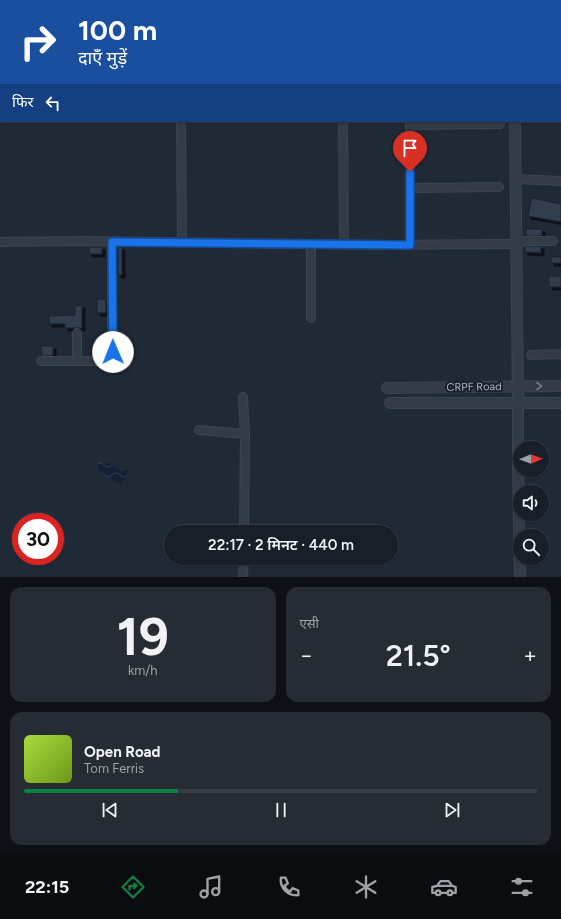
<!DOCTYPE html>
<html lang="hi">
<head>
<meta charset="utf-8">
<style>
	:root { --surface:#181f28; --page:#252c34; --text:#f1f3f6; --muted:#9fa2a8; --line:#363d45; --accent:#0b8043 }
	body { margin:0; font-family:Figtree,"Noto Sans Devanagari",sans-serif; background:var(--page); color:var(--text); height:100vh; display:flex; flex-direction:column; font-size:15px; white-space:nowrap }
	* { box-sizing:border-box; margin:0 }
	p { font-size:13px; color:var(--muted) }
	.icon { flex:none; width:22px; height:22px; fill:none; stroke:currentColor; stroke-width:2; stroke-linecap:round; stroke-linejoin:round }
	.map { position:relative; height:577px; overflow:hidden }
	.side { display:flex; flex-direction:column; gap:10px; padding:10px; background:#0d1116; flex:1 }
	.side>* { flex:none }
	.hud { position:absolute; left:0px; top:0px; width:561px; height:122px; box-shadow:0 1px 3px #0004,0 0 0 1px var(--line); background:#1a4fa0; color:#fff; overflow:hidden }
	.needle { width:26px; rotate:89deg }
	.buttons { position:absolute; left:513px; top:441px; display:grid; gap:8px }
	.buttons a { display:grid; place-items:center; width:36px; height:36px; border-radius:50%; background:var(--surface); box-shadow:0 1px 3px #0004,0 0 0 1px var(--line); font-size:20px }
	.speed { position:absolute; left:12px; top:513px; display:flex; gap:8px; font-size:20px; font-weight:700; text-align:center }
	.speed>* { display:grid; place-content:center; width:52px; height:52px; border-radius:50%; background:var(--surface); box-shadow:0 1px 3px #0004,0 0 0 1px var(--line); line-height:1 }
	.speed .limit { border:6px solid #d22; background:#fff; color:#111 }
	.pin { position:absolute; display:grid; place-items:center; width:34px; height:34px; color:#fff; margin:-41px -17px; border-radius:50% 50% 50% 0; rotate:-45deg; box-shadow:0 0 4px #0007 }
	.pin .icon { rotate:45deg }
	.me { position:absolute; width:44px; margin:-22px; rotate:359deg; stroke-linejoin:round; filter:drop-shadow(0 0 3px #0008) }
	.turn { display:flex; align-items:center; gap:14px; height:84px; padding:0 12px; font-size:18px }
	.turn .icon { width:52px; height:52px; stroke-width:2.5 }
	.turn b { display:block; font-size:28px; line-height:34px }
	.then { display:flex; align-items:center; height:38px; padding:0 12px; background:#0003; gap:8px; font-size:15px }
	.big { font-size:30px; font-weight:600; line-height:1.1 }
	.side .tile { flex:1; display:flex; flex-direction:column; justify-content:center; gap:6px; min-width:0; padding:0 14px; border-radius:12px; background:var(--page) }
	.side .dial { align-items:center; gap:0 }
	.dial b { font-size:52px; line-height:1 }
	.song { display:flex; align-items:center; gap:12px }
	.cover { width:48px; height:48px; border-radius:6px; background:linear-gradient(135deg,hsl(80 70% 55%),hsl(80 70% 35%)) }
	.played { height:4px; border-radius:2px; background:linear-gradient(90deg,var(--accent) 30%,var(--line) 30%) }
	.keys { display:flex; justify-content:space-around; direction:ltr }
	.heat { display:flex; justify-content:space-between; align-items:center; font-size:22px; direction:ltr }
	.side .tiles { flex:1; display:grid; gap:10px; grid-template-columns:1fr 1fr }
	.tile:last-child { grid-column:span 2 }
	.trip { position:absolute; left:164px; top:525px; width:234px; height:40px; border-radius:20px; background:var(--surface); box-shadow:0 1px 3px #0004,0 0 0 1px var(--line); font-weight:600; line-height:40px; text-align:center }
	.tab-bar { display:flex; height:64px; justify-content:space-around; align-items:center; background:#0a0c10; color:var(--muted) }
	.tab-bar .icon { width:28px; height:28px }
	.tab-bar .on { color:var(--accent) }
	.tab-bar b { font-size:18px; color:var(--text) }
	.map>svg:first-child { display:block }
	.water { fill:url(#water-waves) }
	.building { fill:#323c4d; stroke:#1b222d; filter:url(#shadow) }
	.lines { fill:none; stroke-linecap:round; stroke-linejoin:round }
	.minor-casing { stroke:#3d4450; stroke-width:10 }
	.tertiary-casing { stroke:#3d4450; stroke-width:12 }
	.minor { stroke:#333b47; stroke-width:8 }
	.tertiary { stroke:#333b47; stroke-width:10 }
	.oneway { stroke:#767e8c }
	.route-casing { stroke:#114b97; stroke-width:10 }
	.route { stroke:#1a73e8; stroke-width:7 }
	.labels { text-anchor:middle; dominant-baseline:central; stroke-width:4; stroke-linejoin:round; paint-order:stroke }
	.street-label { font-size:11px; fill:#adb5c4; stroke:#19202b }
</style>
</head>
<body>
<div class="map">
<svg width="561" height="577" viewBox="0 0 561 577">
	<defs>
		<pattern id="water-waves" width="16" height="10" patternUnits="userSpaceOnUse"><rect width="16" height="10" fill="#142033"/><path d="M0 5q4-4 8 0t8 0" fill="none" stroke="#343e4f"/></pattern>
		<filter id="shadow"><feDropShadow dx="3" dy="3" stdDeviation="0" flood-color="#0009"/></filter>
	</defs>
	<rect width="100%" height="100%" fill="#202936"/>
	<!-- water -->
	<path class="water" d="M105 463 112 464 122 472 129 469 122 484 113 481 112 479 106 477 102 475V470L100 472 98 469 97 463Z"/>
	<!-- building -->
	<path class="building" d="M532 198 561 204V222L528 216Z
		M526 229H542V236H526Z
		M525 246H541V253L525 252Z
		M89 247H102V254H89Z
		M118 247H122V275H118Z
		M551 257H561V263H551Z
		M549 276H561V287H549Z
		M97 299H106V313H97Z
		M82 305V328H65V324H49V316L75 315V306Z
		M41 346H53V356H42Z"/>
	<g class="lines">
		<!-- minor casing -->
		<g class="minor-casing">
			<path id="minor" d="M181 0V1
				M417 0V1
				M343 1V0
				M560 23H561
				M181 121 182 243
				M343 121 344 245
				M410 121V245
				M410 125 500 124
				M515 179 561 181
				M410 188 499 187
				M0 242 86 241 378 245 517 244 524 241H553
				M311 318V245
				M77 333V361
				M531 355 561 354
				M41 361H106L112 358V242
				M243 397 245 434 244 532
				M199 430 245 434
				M243 577 244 558"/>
		</g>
		<!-- tertiary casing -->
		<g class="tertiary-casing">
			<path id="tertiary" d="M514 0V1
				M515 121 518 403V465L520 577
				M387 388 561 386
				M390 403H561"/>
		</g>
		<!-- minor -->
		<use href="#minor" class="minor"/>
		<!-- tertiary -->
		<use href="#tertiary" class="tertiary"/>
	</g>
	<!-- one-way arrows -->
	<defs><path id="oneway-chevron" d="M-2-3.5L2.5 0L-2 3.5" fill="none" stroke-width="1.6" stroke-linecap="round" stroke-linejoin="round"/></defs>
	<use class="oneway" href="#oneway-chevron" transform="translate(539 386) rotate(-1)"/>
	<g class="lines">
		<!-- route casing -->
		<g class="route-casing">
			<path id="route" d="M113 352 112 242 410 245V172"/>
		</g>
		<!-- route -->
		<use href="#route" class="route"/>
	</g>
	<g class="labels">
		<!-- street labels -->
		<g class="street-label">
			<text transform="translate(474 387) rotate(-1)">CRPF Road</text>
		</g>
	</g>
</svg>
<div class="buttons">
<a><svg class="needle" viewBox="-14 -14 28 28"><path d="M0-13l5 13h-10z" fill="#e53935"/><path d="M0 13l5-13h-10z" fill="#9fa2a8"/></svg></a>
<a><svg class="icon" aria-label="sound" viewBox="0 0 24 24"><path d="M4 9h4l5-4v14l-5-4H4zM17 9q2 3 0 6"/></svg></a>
<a><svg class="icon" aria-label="search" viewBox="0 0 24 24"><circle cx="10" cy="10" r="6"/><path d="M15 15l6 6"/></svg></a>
</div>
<div class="speed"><div class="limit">30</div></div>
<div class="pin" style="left:410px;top:172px;background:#d93025"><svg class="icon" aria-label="arrive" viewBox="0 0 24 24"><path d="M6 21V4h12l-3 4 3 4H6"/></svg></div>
<svg class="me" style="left:113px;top:352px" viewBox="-20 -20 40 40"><circle r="19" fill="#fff"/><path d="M0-13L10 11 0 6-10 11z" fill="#1a73e8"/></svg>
<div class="trip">22:17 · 2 मिनट · 440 m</div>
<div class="hud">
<div class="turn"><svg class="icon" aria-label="right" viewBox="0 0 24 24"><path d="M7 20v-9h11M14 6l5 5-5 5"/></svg><div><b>100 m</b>दाएँ मुड़ें</div></div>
<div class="then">फिर<svg class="icon" aria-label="left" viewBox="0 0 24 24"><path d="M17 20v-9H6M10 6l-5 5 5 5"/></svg></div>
</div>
</div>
<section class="side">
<div class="tiles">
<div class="tile dial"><b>19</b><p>km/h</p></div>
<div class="tile"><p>एसी</p>
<div class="heat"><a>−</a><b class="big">21.5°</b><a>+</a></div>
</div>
<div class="tile">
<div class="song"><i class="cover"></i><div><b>Open Road</b><p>Tom Ferris</p></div></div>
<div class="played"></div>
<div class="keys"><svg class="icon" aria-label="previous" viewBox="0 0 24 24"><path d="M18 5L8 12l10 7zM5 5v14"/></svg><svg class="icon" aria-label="pause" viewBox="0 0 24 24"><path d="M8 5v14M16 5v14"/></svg><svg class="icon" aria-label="next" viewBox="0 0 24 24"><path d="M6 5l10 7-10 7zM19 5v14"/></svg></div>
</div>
</div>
</section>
<nav class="tab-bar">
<b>22:15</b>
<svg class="icon on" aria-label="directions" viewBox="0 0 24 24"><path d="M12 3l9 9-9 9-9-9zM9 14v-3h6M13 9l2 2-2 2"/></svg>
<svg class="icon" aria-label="music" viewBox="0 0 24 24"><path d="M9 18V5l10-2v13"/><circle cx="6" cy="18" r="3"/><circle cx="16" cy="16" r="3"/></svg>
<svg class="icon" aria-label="phone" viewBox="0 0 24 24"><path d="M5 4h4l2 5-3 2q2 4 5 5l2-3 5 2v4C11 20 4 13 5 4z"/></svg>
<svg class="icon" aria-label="climate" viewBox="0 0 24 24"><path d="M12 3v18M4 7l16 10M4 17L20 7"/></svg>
<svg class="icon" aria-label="car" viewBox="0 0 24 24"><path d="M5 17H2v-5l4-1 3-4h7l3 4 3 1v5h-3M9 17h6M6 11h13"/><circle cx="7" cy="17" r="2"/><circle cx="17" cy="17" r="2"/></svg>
<svg class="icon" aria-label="filters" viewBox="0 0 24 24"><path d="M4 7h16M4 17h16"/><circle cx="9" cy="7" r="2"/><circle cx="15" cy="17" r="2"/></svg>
</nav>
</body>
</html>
